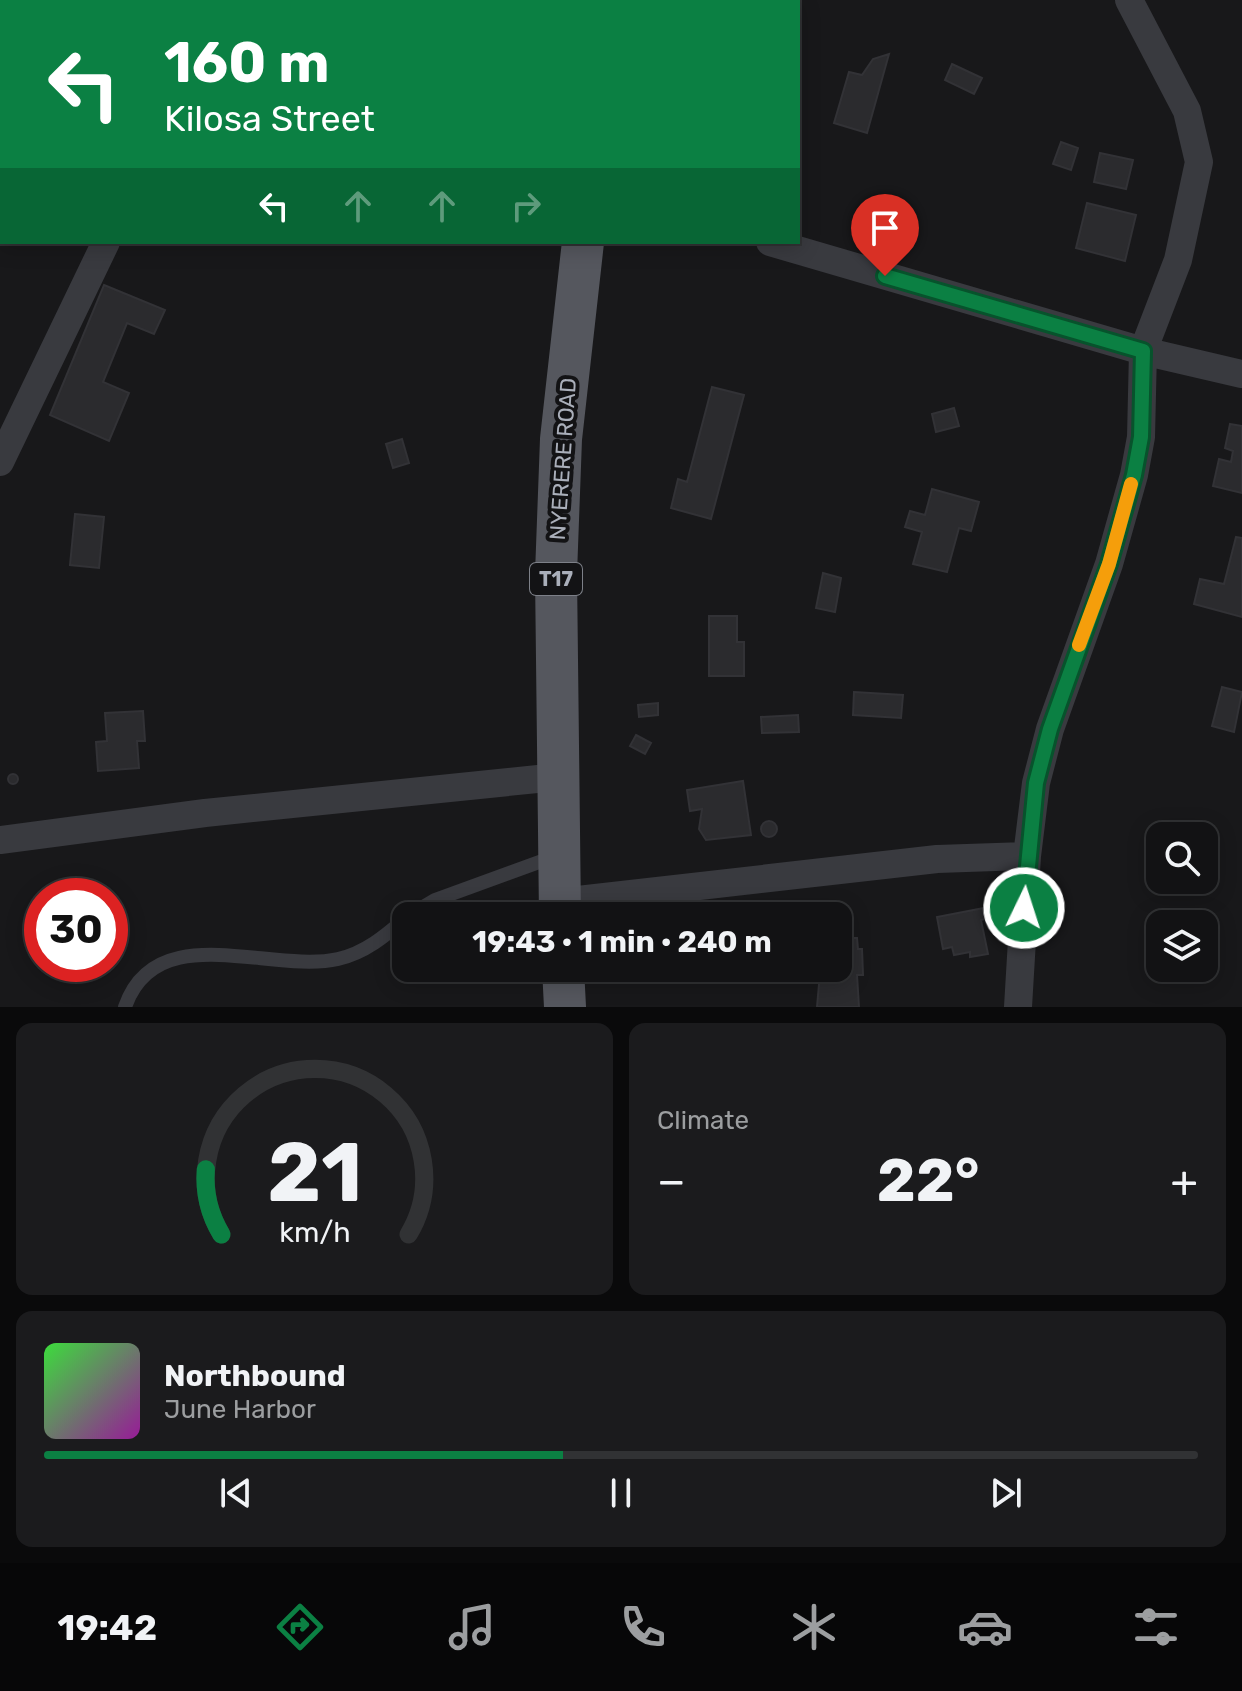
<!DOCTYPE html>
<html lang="en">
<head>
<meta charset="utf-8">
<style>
	:root { --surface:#121214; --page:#1b1b1d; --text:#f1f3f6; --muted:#9c9ea0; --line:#313234; --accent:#0b8043 }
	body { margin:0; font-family:Rubik,sans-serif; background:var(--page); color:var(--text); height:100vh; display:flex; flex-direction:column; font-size:30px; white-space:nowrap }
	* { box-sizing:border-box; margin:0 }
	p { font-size:26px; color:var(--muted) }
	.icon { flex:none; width:44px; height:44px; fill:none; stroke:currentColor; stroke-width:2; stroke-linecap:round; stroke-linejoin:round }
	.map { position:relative; height:1007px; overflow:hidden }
	.details { display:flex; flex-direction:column; gap:16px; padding:16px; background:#0a0a0b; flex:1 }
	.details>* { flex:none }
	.hud { position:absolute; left:0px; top:0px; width:800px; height:244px; box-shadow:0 4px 20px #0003,0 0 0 2px var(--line); background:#0b8043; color:#fff; overflow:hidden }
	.controls { position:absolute; left:1146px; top:822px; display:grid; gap:16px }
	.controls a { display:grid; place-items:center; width:72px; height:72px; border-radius:16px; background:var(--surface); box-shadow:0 4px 20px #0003,0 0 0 2px var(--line); font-size:40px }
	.speed { position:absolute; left:24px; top:878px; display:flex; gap:16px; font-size:40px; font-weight:700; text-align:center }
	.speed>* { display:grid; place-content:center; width:104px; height:104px; border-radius:50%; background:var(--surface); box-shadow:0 4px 20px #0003,0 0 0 2px var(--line); line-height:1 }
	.speed .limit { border:12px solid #d22; background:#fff; color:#111 }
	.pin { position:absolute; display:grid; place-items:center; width:68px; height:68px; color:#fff; margin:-82px -34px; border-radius:50% 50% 50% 0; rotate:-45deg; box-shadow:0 0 8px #0007 }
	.pin .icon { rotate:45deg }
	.me { position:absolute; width:88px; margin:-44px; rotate:4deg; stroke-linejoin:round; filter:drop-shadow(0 0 6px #0008) }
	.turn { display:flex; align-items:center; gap:28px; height:168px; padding:0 32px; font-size:36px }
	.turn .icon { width:104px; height:104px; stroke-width:2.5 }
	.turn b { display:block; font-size:56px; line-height:68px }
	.lanes { display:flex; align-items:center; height:76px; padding:0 32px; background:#0003; justify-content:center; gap:40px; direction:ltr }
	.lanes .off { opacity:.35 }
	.big { font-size:60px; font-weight:700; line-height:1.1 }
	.details .widget { flex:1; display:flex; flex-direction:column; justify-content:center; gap:12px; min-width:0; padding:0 28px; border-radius:16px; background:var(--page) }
	.details .dial { align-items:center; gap:0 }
	.dial svg { height:208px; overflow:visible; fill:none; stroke:var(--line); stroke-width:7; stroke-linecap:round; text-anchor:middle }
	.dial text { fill:var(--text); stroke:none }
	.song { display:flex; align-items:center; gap:24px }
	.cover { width:96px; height:96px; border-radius:12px; background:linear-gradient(135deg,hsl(120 70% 55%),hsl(300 70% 35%)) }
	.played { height:8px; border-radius:4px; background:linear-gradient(90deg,var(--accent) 45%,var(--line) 45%) }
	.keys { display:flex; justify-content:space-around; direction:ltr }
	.heat { display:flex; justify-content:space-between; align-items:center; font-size:44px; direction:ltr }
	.details .tiles { flex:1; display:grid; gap:16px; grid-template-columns:1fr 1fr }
	.widget:last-child { grid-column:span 2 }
	.trip { position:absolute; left:392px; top:902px; width:460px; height:80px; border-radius:16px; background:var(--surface); box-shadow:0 4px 20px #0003,0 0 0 2px var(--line); font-weight:700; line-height:80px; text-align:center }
	.tabs { display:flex; height:128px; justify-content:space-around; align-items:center; background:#070708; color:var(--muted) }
	.tabs .icon { width:56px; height:56px }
	.tabs .on { color:var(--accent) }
	.tabs b { font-size:36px; color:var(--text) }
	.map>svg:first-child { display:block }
	.building { fill:#2b2b2e; stroke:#323236; stroke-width:2 }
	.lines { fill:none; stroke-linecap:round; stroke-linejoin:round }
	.service { stroke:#393a3f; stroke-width:14 }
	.minor { stroke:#393a3f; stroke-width:28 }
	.primary { stroke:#55575e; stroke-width:42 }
	.route-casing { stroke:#07532c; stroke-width:20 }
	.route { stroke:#0b8043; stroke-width:14 }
	.slow { stroke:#f59e0b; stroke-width:14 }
	.labels { text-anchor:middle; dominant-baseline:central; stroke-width:8; stroke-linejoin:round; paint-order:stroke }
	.shield { fill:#131315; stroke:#7d8088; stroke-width:2 }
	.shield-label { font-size:20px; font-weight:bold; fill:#aaafba }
	.street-label { font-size:22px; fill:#aaafba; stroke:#131315 }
</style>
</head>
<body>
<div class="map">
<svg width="1242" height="1007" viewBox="0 0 1242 1007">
	<rect width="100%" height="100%" fill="#18181a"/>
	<!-- building -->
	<path class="building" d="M889 54 867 133 834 123 849 72 862 75 873 59Z
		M952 64 982 78 974 94 945 80Z
		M1061 142 1078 148 1071 170 1053 164Z
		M1100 153 1133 160 1126 189 1094 182Z
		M1087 203 1136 215 1125 261 1076 248Z
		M104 285 165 310 154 334 127 323 103 382 129 393 109 441 50 415Z
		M712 387 744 395 711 519 671 508 678 479 687 482Z
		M954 408 959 426 936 432 932 414Z
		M1230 424 1242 426V493L1213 486 1219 459 1231 462 1233 451 1225 448Z
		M402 439 409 463 393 468 386 444Z
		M932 489 979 502 971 531 959 528 947 572 913 564 922 532 905 527 910 511 925 515Z
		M75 514 104 517 99 568 70 565Z
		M1236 537 1242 538V617L1194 604 1200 579 1224 584Z
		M823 573 841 578 835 612 816 608Z
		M709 616H737V642H744V676H709Z
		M1222 687 1242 692 1234 732 1212 726Z
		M854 692 903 695 901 718 853 715Z
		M658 703V715L639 717 638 705Z
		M143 711 145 741H137L139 768 98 771 96 742 107 741 105 713Z
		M798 715 799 732 762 733 761 717Z
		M636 735 651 743 645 754 630 746Z
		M8 779a5 5 0 1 1 10 0a5 5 0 1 1-10 0Z
		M743 781 751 835 706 840 699 829 702 809 690 811 687 790Z
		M761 829a8 8 0 1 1 16 0a8 8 0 1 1-16 0Z
		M984 908 986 919 981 920 988 954 970 957V952L954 955 952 947 943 949 937 917Z
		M838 938H857L858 949H862L863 975H857L859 1007H817L820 973 812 974V968H838Z"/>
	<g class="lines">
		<!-- service -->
		<path class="service" d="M408 916 435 900 553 857
			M125 1007C156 917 270 974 338 959 365 953 385 936 406 918"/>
		<!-- minor -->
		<path class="minor" d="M0 1 2 3
			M228 2 229 0
			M770 242 1143 351 1242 374
			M0 462 106 242
			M0 840 205 813 557 777
			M560 902 937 859 1027 856
			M1018 1007 1027 856 1036 783 1050 729 1109 564 1134 475 1141 437 1143 351 1178 260 1199 162 1187 111 1129 0"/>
		<!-- primary -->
		<path class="primary" d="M622 2V0
			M560 916 556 574 561 439 583 242
			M563 968 565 1007"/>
	</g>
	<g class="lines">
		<!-- route casing -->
		<g class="route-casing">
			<path id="route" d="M885 276 1143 351 1141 437 1134 475 1109 564 1050 729 1036 783 1024 908"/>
		</g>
		<!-- route -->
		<use href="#route" class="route"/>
		<!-- slow -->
		<path class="slow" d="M1079 645 1109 564 1131 484"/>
	</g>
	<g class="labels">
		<!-- shield labels -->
		<rect class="shield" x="530" y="563" width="52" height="32" rx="6"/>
		<g class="shield-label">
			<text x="556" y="579">T17</text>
		</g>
		<!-- street labels -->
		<g class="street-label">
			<text transform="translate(563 459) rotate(-86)">NYERERE ROAD</text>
		</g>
	</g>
</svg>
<div class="controls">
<a><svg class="icon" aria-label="search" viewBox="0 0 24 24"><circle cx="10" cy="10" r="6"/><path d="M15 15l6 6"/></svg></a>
<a><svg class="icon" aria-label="layers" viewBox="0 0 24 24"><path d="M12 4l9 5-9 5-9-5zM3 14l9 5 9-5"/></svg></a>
</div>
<div class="speed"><div class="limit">30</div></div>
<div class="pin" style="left:885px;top:276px;background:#d93025"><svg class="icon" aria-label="arrive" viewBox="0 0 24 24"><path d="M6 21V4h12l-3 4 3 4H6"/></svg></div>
<svg class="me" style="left:1024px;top:908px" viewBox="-20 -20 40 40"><circle r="17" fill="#0b8043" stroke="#fff" stroke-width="3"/><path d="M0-11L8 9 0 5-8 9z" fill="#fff"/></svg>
<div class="trip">19:43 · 1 min · 240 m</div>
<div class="hud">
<div class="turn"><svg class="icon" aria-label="left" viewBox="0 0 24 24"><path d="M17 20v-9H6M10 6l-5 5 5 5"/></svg><div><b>160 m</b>Kilosa Street</div></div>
<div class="lanes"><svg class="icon" aria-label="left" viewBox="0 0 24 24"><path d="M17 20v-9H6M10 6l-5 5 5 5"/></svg><svg class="icon off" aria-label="ahead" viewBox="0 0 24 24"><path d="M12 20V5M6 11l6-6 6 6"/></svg><svg class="icon off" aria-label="ahead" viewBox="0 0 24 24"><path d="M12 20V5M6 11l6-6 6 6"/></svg><svg class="icon off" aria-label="right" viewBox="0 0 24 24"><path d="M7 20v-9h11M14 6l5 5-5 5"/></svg></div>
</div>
</div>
<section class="details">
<div class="tiles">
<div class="widget dial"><svg viewBox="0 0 100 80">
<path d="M14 69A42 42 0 1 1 86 69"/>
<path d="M14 69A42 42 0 0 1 8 44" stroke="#0b8043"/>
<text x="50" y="56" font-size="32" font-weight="700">21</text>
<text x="50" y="72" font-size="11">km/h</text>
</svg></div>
<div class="widget"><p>Climate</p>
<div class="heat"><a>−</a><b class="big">22°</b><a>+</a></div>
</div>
<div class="widget">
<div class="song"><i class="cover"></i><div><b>Northbound</b><p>June Harbor</p></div></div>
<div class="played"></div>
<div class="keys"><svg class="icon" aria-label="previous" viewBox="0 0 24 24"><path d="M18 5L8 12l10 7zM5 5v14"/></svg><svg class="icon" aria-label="pause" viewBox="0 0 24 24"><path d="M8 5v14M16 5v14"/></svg><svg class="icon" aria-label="next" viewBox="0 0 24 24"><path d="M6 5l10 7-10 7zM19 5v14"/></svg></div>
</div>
</div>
</section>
<nav class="tabs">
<b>19:42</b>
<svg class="icon on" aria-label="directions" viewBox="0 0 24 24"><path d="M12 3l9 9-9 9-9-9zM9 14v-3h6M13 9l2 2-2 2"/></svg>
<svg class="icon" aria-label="music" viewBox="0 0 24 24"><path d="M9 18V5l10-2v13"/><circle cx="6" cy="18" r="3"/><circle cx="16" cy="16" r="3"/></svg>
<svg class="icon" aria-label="phone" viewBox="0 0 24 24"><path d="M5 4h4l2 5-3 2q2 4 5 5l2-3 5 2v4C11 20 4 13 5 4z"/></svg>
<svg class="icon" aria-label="climate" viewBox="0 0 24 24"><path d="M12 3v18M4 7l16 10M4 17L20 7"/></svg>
<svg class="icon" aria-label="car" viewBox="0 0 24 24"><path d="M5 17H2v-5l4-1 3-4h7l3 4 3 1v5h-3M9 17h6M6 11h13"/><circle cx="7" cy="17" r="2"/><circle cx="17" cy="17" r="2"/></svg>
<svg class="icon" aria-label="filters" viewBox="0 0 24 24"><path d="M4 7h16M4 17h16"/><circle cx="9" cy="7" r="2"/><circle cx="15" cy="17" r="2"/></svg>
</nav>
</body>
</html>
